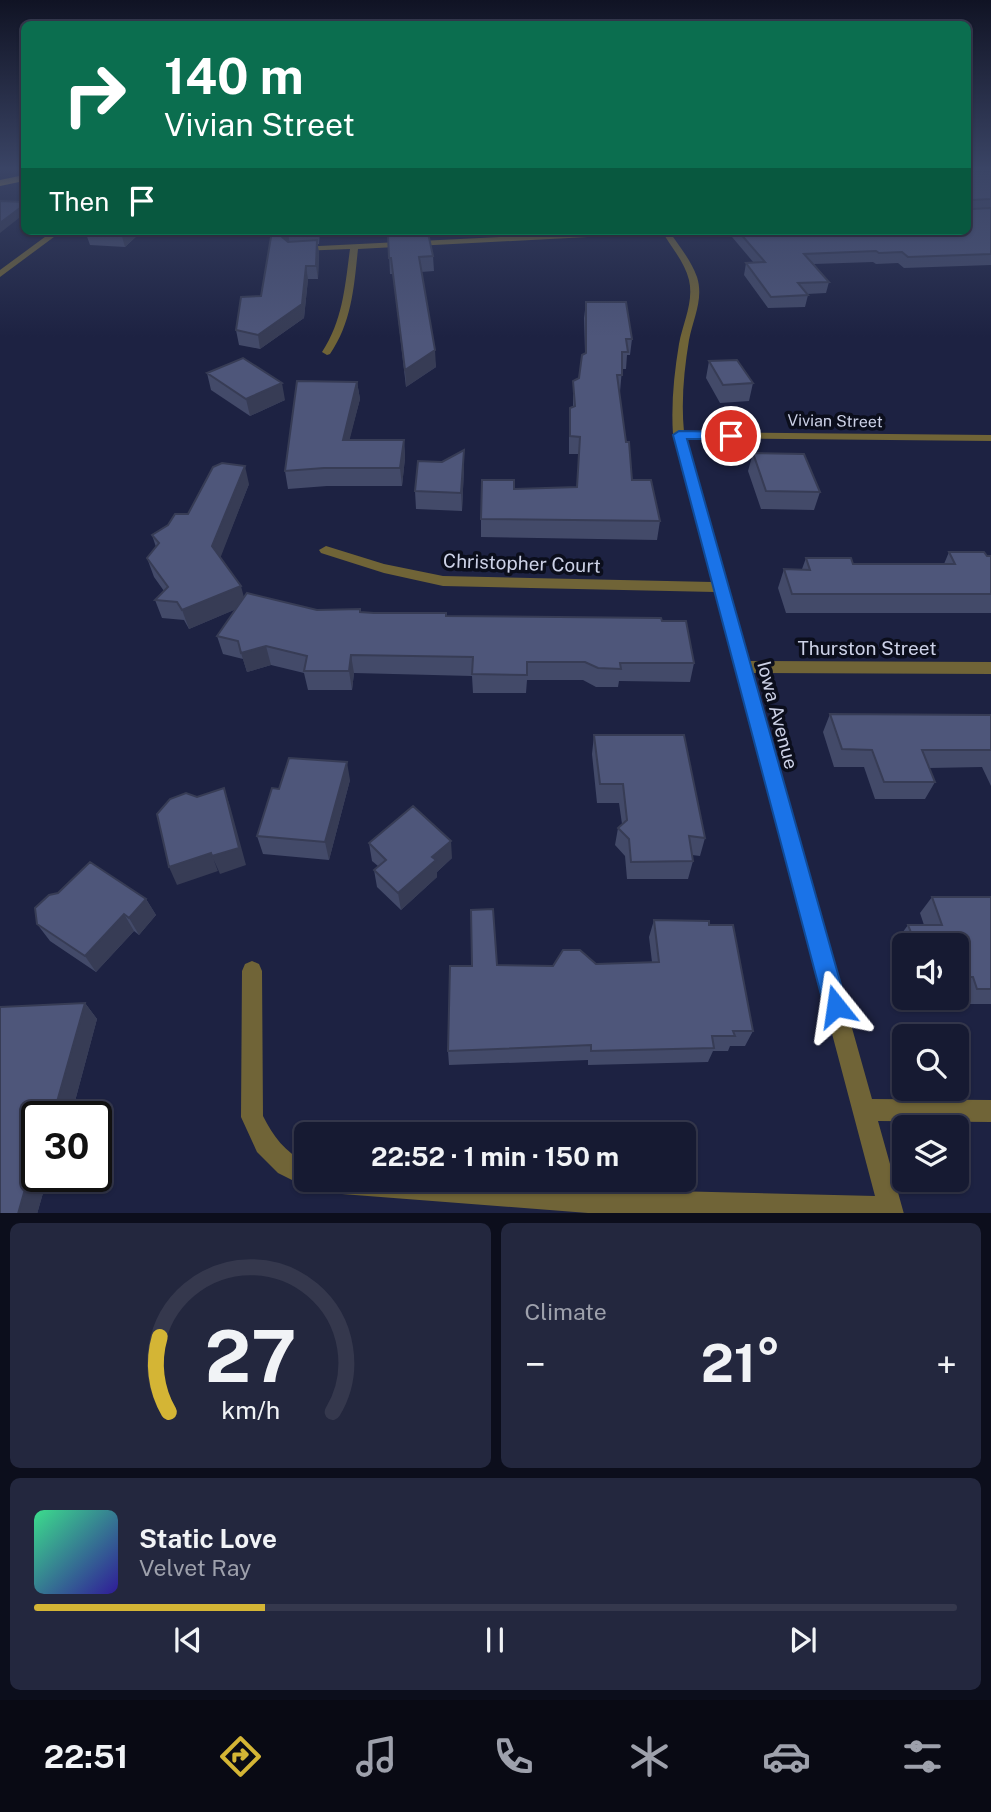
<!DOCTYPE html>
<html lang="en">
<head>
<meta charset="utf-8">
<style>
	:root { --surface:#161a32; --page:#23273e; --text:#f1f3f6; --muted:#9ea1ac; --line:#35384d; --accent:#d4b535 }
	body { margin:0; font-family:"Public Sans",sans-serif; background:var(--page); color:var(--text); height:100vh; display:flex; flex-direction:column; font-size:26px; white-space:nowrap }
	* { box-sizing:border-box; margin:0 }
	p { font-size:23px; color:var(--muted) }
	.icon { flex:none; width:38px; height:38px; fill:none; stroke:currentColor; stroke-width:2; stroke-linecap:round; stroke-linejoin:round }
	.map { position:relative; height:1213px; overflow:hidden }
	.sheet { display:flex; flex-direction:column; gap:10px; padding:10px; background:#0c0e1c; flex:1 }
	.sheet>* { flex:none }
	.banner { position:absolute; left:21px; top:21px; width:950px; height:214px; border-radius:10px; box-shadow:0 2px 5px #0004,0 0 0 2px var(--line); background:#0b6e4f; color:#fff; overflow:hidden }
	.controls { position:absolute; left:892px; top:933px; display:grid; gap:14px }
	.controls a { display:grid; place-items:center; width:77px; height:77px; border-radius:10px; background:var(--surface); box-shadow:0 2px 5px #0004,0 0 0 2px var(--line); font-size:35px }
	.speed { position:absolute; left:21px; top:1101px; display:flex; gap:14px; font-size:35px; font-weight:700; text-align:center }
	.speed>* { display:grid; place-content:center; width:91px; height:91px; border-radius:50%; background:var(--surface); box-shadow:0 2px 5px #0004,0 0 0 2px var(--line); line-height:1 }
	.speed .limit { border:4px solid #111; border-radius:10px; background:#fff; color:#111 }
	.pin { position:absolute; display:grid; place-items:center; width:60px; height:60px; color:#fff; margin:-30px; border:4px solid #fff; border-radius:50%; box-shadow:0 2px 7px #0007 }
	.me { position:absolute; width:77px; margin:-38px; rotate:345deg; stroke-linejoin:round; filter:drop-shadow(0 0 5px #0008) }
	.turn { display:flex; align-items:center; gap:24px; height:147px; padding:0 28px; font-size:32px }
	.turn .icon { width:91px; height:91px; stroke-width:2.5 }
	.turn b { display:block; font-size:49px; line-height:60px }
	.then { display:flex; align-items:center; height:66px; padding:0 28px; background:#0003; gap:14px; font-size:26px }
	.big { font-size:52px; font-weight:700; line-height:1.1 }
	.sheet .tile { flex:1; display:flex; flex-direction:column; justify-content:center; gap:10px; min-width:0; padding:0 24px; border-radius:10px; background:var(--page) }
	.sheet .dial { align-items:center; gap:0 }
	.dial svg { height:182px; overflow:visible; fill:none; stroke:var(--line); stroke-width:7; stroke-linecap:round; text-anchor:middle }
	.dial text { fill:var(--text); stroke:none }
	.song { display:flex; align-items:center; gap:21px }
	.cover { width:84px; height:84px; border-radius:10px; background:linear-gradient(135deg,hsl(150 70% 55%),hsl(250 70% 35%)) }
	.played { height:7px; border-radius:4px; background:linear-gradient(90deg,var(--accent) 25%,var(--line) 25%) }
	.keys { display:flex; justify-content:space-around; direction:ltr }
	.heat { display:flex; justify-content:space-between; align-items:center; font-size:38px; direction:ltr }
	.sheet .tiles { flex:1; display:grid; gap:10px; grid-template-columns:1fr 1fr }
	.tile:last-child { grid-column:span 2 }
	.trip { position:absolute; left:294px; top:1122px; width:402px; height:70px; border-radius:10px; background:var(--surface); box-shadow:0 2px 5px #0004,0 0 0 2px var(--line); font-weight:700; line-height:70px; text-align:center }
	.dock { display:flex; height:112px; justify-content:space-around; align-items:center; background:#090a14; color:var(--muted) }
	.dock .icon { width:49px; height:49px }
	.dock .active { color:var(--accent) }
	.dock b { font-size:32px; color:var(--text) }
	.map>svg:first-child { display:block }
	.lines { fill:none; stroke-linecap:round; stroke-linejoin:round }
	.minor { fill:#706437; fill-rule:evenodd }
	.motorway { fill:#daba3a; fill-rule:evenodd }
	.wall { fill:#434a69 }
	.shaded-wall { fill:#373c55 }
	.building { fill:#4e567a; stroke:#373c55; stroke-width:2 }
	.route { fill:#1a73e8; stroke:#114b97; stroke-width:2 }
	.labels { text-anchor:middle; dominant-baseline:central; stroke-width:7; stroke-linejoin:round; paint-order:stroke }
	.far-street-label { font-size:16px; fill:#ccd1e6; stroke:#0b0e1c }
	.street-label { font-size:19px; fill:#ccd1e6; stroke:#0b0e1c }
</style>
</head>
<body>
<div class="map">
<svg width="991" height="1214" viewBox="0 0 991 1214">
	<rect width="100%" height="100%" fill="#1d2242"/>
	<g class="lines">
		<!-- minor -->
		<path class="minor" d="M53 231H62L0 277V270Z
			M617 231H669C679 246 691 260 697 277 704 299 693 319 689 340 684 370 681 401 684 432L991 435V441L686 438 748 661 991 662V674L752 673 872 1099 991 1100V1122L878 1121 904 1214 588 1213 316 1192 278 1173 257 1152 241 1117 242 971 245 964 252 961 259 964 262 971 263 1116C273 1136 285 1152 306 1163V1180H463L588 1189 875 1196 715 592 443 586 384 573 321 553 319 550 326 546 384 564 443 576 712 582 673 435C671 404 674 374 679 344 683 322 694 302 689 280 685 263 672 248 663 233L358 249C354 286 352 322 330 354L327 355 322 352C343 320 345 286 350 249L299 251 295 249 299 247Z"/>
		<!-- motorway -->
		<path class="motorway" d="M24 175V181L0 186V180Z"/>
	</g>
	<!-- wall -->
	<path class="wall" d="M968 167H991V265L904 268 898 263 876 264 873 262 814 264 829 282 826 293 807 294 808 295 805 307 768 308 744 275 746 263H754L727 231H968Z
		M85 231H150L148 233 141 232 125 247 90 245Z
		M272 231H320L319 244H317L319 253 318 279H308L304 318 260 349 239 345 236 330 261 296Z
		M388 231H426L433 256 434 271 421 272 436 367 406 387 393 274H390Z
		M586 302 632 339 630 355H627L626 369H622L620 392H619L632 480 660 521 657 540 481 537V519L514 489 577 487 579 454H569V425L570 408 573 407V381L579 378 585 353 584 318Z
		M709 361 753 383 749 401 720 403 706 378Z
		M207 373 285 400 250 416 211 390Z
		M357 382 360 399 349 440H404L405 458 402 486H327L288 489 285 471Z
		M464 450V468L462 511 416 509 415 491 442 462Z
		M753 453 820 492 814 510 761 509 748 471Z
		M249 484 220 557 244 598 317 610 374 613 447 616 662 621 694 663 690 682 619 681 618 687H596L583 680H527L526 693H473L472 676 354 673 352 690H308L304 673 271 665 247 672 243 659 223 654 217 636 236 609 189 629 184 620 162 618 155 600 164 591 154 577 147 558 156 547 152 535 188 514Z
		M949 552 991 556V613H786L778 588 784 569H802L806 558 853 564H944Z
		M830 714 991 715V786L982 767 929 768 935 782 925 799H875L864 767H834L823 732Z
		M594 735 705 838 700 856 692 855 693 861 688 879H627L625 856 615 845 618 828 622 824 619 803H597L592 754Z
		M350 780 329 860 263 854 257 836 279 789Z
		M369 843 452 858 437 872V877L401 910 377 887 374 870 378 866 372 861Z
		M932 897H991V1004H964L960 992H957V945H905V962L897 940 908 925H924L920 913Z
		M146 899 156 915 139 935 134 931 96 972 50 941 37 924Z
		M654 920 709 925 753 1031 745 1046H730L728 1051H713L708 1062 588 1065V1060L449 1065 448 1051 472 966 497 965 553 966 652 962 649 937Z
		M85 1003 97 1019 71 1116H37V1176H55L54 1179H47L37 1214H0V1007Z"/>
	<!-- shaded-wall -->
	<path class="shaded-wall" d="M24 205V214L0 233V223Z
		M124 231H141V232L125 247 121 233Z
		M288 233 290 245 281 236Z
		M317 240 319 253 318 279 316 266Z
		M306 266 308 279 304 318 260 349 258 335Z
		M435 350 436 367 406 387 405 370Z
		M357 382 360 399 345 458 343 440Z
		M282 383 285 400 250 416 246 399Z
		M404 440 405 458 402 486 400 468Z
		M464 450V468L462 511 461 493Z
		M245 466 249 484 218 564 212 546Z
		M241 586 246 605 189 629 182 610Z
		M266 646 271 665 247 672 241 653Z
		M351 655 354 673 352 690 349 671Z
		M347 762 350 780 329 860 325 842Z
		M224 788 230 806 246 865 220 874 212 856Z
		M451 841 452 858 437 872V877L401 910 398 893 432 857Z
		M211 853 218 871 177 885 169 867Z
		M146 899 156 915 139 935 129 918Z
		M124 914 134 931 96 972 85 956Z
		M85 1003 97 1019 71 1116H53Z
		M31 1168 37 1172V1176H43L47 1179 37 1214H18Z"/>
	<!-- building -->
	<path class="building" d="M968 167H991V199L972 200 969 203 972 209 991 208V254L908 257 902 252 879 253 876 251 804 254 829 282 798 283 808 295 771 297 746 263 765 262 738 231H968Z
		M0 201 24 202V205L0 223Z
		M85 231H124L121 233Z
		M272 231H317L288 233 281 236 288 242 317 240 316 266H306L302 304 258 335 236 330 241 297 261 296Z
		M428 233 433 256 419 257 435 350 405 370 391 258H389L388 235Z
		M586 302H626L632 339H626L628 352H622V375H617L626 442H629L632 480H651L660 521 481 519 482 480H514V489L577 487 580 437 570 436V408L575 406 573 381 579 378 582 355 586 353Z
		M243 358 282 383 246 399 207 373Z
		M737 360 753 383 723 385 709 361Z
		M297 381 357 382 343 440H404L400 468H324L285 471Z
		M464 450 461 493 415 491 418 461 442 462Z
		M753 453 804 454 820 492 766 491Z
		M222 463 245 466 212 546 241 586 182 610 177 602 155 600 168 587 147 558 159 543 152 535 168 525 175 514H188L213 467Z
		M949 552H984L987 556H991V594H792L784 569 810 570 806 558H851L853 564H955Z
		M247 593 317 610 360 609V612L374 613H446V616L661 618 662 621H686L694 663H620L621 669 598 668 585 662H527V675L472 674 473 657 351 655 349 671H304L307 656 266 646 241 653 238 641 217 636Z
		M830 714 991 715V750H922L935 782H884L872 750 842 749Z
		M594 735H684L705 838 689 836 693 861 631 862 629 839 618 828 627 820 623 784H600Z
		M289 758 347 762 325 842 257 836 272 788 279 789Z
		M224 788 239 848 212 856 211 853 169 867 157 814 170 799 186 793 197 797Z
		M413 806 451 841 432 857 436 860 398 893 374 870 386 860 369 843Z
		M90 862 146 899 129 918 124 914 85 956 37 924 35 908 49 895 58 893Z
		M932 897H991V989H977L973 977H957V945H916L908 925H942Z
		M493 909 497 965 553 966 563 950H580L596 964 659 962 654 920 709 921V925H733L753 1031H733L735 1036H712L714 1048 591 1051V1045L448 1051 450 966H472L471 910Z
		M85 1003 53 1116H37V1167L31 1168 18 1214H0V1007Z"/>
	<!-- sky -->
	<linearGradient id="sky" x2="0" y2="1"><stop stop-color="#101324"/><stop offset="0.5" stop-color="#3a4465"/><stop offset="1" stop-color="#3a4465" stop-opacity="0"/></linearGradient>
	<rect width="991" height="337" fill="url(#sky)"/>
	<!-- route -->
	<path class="route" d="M679 431 731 432 737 436 731 439H687L847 1006 844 1014 836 1018 827 1014 824 1006 673 435Z"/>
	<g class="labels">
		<!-- far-street labels -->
		<g class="far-street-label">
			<text transform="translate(835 421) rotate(1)">Vivian Street</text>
		</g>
		<!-- street labels -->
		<g class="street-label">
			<text transform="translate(522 563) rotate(2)">Christopher Court</text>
			<text x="867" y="648">Thurston Street</text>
			<text transform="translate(778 715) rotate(75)">Iowa Avenue</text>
		</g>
	</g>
</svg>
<div class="controls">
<a><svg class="icon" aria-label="sound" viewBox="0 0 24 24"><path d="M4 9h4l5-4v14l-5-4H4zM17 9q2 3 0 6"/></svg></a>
<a><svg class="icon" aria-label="search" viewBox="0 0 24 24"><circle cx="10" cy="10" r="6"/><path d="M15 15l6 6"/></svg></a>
<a><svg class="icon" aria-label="layers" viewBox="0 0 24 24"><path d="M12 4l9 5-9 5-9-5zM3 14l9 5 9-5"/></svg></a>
</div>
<div class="speed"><div class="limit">30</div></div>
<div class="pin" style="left:731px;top:436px;background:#d93025"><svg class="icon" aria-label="arrive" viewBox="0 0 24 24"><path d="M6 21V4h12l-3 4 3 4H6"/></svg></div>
<svg class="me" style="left:836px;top:1006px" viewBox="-20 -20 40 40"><path d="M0-17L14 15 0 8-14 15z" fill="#1a73e8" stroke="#fff" stroke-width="4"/></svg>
<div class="trip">22:52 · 1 min · 150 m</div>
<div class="banner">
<div class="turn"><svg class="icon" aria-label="right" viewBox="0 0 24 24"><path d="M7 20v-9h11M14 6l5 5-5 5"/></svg><div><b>140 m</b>Vivian Street</div></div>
<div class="then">Then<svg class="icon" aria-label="arrive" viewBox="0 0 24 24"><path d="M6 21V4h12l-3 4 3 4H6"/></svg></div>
</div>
</div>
<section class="sheet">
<div class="tiles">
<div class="tile dial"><svg viewBox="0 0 100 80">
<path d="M14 69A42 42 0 1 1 86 69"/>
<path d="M14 69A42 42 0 0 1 10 36" stroke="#d4b535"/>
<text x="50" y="56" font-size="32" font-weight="700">27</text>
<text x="50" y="72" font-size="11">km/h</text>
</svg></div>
<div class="tile"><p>Climate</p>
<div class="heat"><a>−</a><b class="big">21°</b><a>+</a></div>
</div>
<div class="tile">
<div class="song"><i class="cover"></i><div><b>Static Love</b><p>Velvet Ray</p></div></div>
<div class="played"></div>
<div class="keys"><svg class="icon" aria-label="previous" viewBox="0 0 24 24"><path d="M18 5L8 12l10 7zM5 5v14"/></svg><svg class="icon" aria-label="pause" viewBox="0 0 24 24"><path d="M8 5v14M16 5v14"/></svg><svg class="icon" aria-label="next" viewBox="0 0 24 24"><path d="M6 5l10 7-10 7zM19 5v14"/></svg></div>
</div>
</div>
</section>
<nav class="dock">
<b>22:51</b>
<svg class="icon active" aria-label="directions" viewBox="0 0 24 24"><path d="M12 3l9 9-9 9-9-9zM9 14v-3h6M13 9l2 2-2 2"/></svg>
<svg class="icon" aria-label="music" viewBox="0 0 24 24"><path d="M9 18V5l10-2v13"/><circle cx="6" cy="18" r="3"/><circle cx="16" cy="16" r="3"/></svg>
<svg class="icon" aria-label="phone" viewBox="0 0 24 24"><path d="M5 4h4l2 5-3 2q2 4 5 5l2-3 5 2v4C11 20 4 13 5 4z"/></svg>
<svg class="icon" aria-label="climate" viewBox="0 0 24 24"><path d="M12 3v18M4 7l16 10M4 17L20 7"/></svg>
<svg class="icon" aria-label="car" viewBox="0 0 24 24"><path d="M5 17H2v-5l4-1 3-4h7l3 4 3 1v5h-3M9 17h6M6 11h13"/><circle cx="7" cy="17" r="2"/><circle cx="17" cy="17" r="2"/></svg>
<svg class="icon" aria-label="filters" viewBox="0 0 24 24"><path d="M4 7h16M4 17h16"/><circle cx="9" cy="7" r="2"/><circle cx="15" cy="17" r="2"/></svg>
</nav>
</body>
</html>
